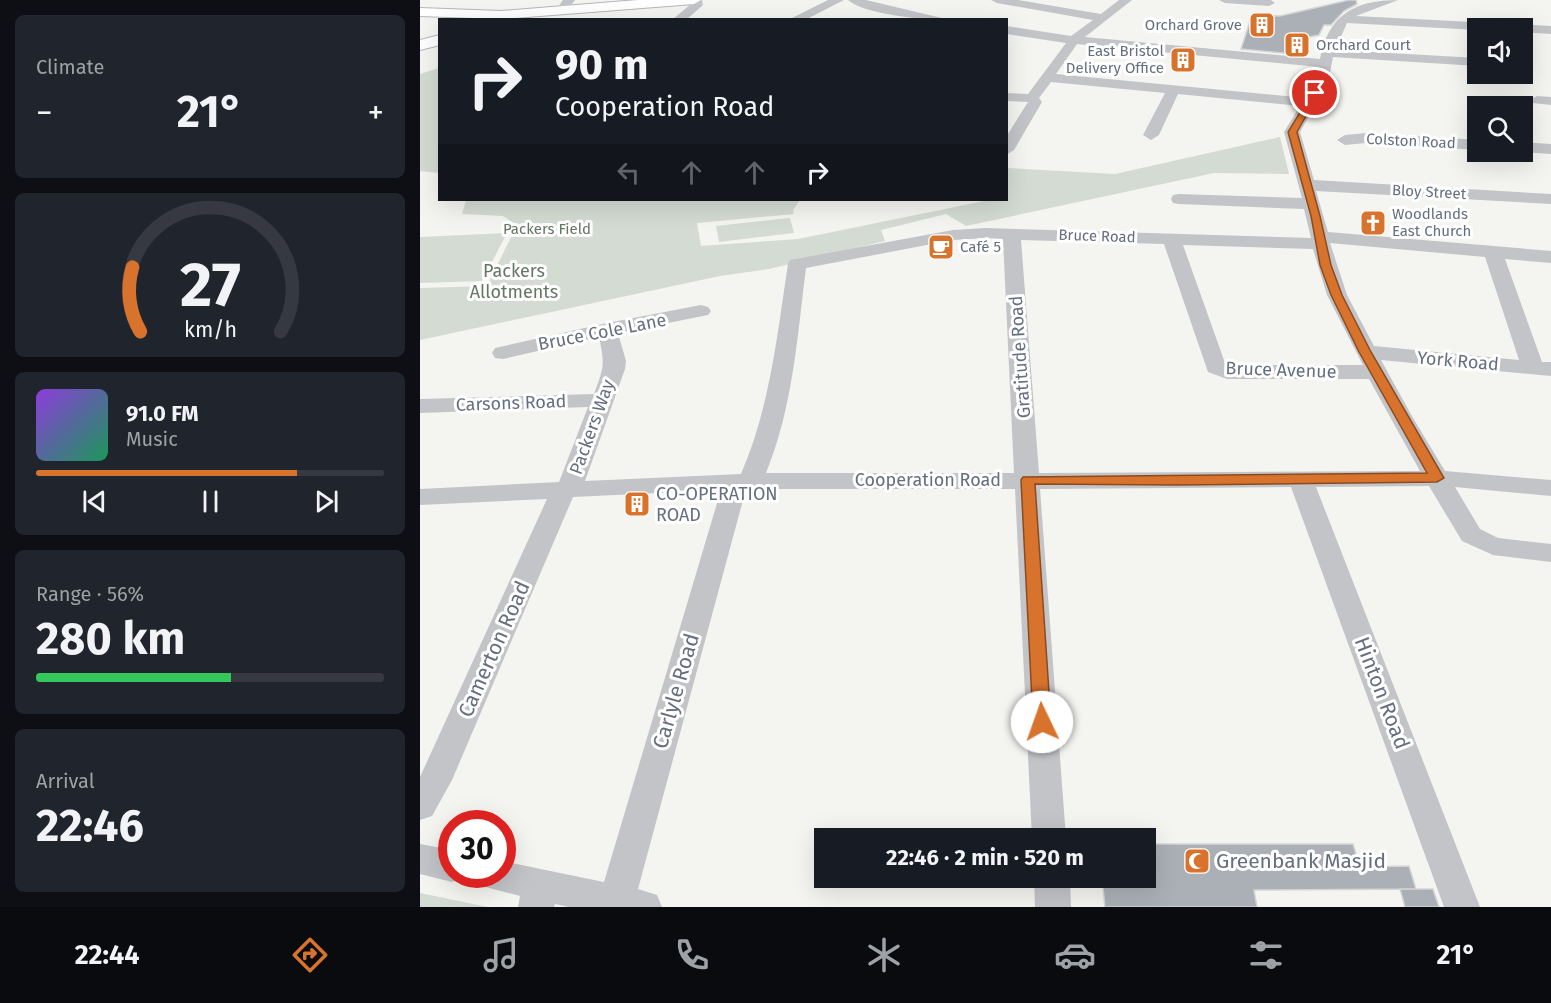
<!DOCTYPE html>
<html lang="en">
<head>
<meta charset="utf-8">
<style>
	:root { --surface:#171b24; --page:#20242c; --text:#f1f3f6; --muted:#9ea1a6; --line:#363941; --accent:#d8732d }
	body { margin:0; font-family:"Fira Sans",sans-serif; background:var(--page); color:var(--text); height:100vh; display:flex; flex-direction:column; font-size:22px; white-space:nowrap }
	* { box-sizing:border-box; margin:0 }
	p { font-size:20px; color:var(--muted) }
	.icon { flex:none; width:33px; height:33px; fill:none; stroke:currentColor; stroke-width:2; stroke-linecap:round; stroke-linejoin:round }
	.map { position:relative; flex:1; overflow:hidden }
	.panel { display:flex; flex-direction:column; gap:15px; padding:15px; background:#0d0f14; width:420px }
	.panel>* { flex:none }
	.top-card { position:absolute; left:18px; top:18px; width:570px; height:183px; border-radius:0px; box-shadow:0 6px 24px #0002; background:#171b24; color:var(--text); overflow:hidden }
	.tools { position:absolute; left:1047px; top:18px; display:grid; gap:12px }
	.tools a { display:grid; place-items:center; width:66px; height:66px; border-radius:0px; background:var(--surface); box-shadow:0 6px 24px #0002; font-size:30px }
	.speed { position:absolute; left:18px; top:810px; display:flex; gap:12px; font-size:30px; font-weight:700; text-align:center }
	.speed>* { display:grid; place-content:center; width:78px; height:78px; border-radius:50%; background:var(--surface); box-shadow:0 6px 24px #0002; line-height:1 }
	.speed .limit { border:9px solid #d22; background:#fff; color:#111 }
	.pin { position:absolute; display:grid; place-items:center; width:51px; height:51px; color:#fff; margin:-26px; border:3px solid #fff; border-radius:50%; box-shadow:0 2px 6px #0007 }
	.me { position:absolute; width:66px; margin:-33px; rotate:357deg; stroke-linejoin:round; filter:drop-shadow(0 0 4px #0008) }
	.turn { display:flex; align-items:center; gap:21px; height:126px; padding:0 18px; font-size:27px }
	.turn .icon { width:78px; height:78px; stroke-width:2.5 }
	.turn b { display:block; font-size:42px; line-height:51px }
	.lanes { display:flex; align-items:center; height:57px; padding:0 18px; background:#0003; justify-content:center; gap:30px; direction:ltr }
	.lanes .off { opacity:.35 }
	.big { font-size:45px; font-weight:700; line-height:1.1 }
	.panel .card { flex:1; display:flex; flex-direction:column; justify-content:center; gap:9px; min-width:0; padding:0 21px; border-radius:9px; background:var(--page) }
	.panel .dial { align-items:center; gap:0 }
	.dial svg { height:156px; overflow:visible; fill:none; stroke:var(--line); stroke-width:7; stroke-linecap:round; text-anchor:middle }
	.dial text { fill:var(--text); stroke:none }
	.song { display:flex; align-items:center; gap:18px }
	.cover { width:72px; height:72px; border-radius:9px; background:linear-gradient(135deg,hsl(270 70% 55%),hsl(150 70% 35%)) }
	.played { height:6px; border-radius:3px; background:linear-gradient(90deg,var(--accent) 75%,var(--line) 75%) }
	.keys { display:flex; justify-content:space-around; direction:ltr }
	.heat { display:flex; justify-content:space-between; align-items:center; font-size:33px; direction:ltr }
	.charge { height:9px; border-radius:4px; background:linear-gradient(90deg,#34c759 56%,var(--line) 0) }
	.trip { position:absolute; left:394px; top:828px; width:342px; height:60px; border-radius:0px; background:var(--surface); box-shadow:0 6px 24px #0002; font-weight:700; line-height:60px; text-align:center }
	.tabs { display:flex; height:96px; justify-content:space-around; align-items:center; background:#090b0e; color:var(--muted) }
	.tabs .icon { width:42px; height:42px }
	.tabs .current { color:var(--accent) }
	.tabs b { font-size:27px; color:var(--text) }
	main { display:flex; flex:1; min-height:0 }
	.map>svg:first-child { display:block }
	.green { fill:#d4dbd2 }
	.building { fill:#abb0b6; stroke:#d5d5d3; stroke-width:1.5 }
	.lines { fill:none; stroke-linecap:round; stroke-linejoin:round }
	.major-casing { stroke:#b5b7bb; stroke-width:2 }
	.minor { fill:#c2c4c8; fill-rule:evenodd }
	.major { fill:#fff; fill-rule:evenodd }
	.route { fill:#d8732d; stroke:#8c4b1d; stroke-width:1.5 }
	.labels { text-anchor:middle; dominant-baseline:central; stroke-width:6; stroke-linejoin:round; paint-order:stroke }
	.far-poi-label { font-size:15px; fill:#656f80; stroke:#fff; text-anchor:start }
	.far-street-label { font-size:15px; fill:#656f80; stroke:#fff }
	.far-park-label { font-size:15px; fill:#647763; stroke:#fff }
	.park-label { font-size:18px; fill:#647763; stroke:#fff }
	.street-label { font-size:18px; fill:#656f80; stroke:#fff }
	.poi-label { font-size:18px; fill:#656f80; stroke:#fff; text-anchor:start }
	.near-street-label { font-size:21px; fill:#656f80; stroke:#fff }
	.near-poi-label { font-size:21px; fill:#656f80; stroke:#fff; text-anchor:start }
</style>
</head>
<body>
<main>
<section class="panel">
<div class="card"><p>Climate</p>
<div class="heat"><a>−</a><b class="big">21°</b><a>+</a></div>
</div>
<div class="card dial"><svg viewBox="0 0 100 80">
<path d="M14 69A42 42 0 1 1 86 69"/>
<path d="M14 69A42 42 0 0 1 10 36" stroke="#d8732d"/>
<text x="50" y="56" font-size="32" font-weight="700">27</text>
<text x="50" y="72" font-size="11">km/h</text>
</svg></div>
<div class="card">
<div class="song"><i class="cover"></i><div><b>91.0 FM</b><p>Music</p></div></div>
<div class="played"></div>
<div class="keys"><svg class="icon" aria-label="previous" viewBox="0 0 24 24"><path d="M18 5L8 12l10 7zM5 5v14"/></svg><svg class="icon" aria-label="pause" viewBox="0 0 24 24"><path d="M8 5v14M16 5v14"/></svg><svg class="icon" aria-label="next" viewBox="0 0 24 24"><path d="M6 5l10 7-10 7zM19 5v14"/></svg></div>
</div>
<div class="card"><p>Range · 56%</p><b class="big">280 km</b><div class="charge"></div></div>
<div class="card"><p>Arrival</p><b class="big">22:46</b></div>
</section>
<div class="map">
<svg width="1131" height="907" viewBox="0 0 1131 907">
	<rect width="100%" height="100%" fill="#f4f4f0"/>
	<!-- green -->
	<path class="green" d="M19 68H20L19 173 0 171V74Z
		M860 137 869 174 794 173 546 226 526 214 461 230 465 241 349 269 300 276 0 340V288L67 286 97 225 83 216 42 214 46 200H380L373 210 374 214 277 223 281 246 378 239 569 200H586L587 168 695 174Z
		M370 218 374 233 299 242 296 226Z
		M87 233 62 281 0 283V237Z
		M0 893 68 907H0Z"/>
	<!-- building -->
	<path class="building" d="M929 0H936L937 4 924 11 911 25H904L899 35 889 37 886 52H883L882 55 821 49 832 15 860 16Z
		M726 844H933L940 867 989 866 996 889 834 890 837 907H685L682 878H726Z
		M980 889H1013L1019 907H985Z"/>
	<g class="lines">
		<!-- major casing -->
		<g class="major-casing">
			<path id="major" d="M218 0H281L274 4 81 19 0 16V8L81 11Z
				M20 35V45L0 50V40Z"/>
		</g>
		<!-- minor -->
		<path class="minor" d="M143 0H155L150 7 149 14H141L138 7Z
			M270 0H282L283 5 266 20H252L271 4Z
			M408 0H424L385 20H368Z
			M428 0H446L530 20C507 20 445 15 428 0Z
			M571 0H598L681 14 699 0H712L665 37 900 59C908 15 935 0 978 0L936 16 1131 26V34L1102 32V28L1058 30 927 23 915 50 1058 58V66L913 57 908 83 880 132 894 180 1131 194V204L896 191 908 232 1131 251V263L1085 259 1122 362H1131V376L961 360 993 418 1025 471 1131 480V496L1035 487 1060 529 1078 538 1131 544V562L1073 555 1042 541 1009 486 896 487 1060 907H1024L871 487 620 489 646 838H612L595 489H326L218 889 237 895 242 907H149L135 904 134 907H98L100 896 58 885 53 874H82V861L184 882 301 490 153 497 32 780 12 816 0 820V777L127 499 0 505V489L139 482 168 407 0 413V399L174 394C184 367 185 365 179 337L83 359 75 358 72 353 75 348 187 323 281 305 288 307 291 311 288 315 198 333 206 361 205 369 165 481 321 474C350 407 357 336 368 264L370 260 533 230 566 228 891 238 884 209 759 204 753 203 751 199 753 195 759 194 882 198 864 132 880 106 758 94 739 135 731 140 723 135 745 93 631 82 619 98 622 102 594 150 586 155V137L608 102 586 101V93L608 94 646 43 586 34V26L651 36 673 20 577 3ZM657 44 899 67 894 83 886 98 636 74ZM566 238 583 239 594 473H346C373 407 377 338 386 268L533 240ZM601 240 744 244 788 372 807 379H949L1000 471 619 473ZM910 243 1065 257 1099 360 954 346 927 295ZM763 245 893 249 907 295 943 365H810L805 363Z
			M799 0H851L855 3 849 6 805 3Z
			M1117 96 1131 97V105L1112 103 1110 100Z
			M946 133 1058 140V150L946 143 925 145 917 140 925 135Z
			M1102 142 1131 144V154L1101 152Z
			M0 844 32 850V874H46L44 877 32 882 0 874Z
			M614 878H650L651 907H615Z"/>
		<!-- major -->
		<use href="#major" class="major"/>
	</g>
	<!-- route -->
	<path class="route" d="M893 91 899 93 877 132 900 216 911 265 922 295 951 352 1024 478 1017 482 758 485 615 484 631 722 629 727 622 729 616 727 613 722 601 480 603 477 1007 473 939 352 911 295 900 265 891 216 868 132Z"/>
	<!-- icons -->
	<defs>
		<g id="building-square" transform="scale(1.35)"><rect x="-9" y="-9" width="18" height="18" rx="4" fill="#d8732d" stroke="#fff"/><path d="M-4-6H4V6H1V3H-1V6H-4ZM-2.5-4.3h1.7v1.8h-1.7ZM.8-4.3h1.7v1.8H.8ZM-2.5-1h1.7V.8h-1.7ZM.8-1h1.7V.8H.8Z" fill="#fff"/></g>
		<g id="church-square" transform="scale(1.35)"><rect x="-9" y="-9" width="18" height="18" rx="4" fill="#d8732d" stroke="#fff"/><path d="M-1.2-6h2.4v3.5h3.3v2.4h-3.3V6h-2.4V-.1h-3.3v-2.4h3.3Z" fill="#fff"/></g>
		<g id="cafe-square" transform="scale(1.35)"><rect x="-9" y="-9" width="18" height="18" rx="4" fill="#d8732d" stroke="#fff"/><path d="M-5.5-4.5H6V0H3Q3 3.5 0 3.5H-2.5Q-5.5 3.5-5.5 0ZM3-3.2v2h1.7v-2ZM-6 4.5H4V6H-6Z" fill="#fff"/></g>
		<g id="mosque-square" transform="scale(1.35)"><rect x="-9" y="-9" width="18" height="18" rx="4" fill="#d8732d" stroke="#fff"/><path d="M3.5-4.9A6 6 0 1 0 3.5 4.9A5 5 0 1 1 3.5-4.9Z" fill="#fff"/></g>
	</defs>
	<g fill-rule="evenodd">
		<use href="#building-square" x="842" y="25"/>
		<use href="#building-square" x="877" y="45"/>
		<use href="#building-square" x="763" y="60"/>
		<use href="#church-square" x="953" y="223"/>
		<use href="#cafe-square" x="521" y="247"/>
		<use href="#building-square" x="217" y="504"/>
		<use href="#mosque-square" x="777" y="861"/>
	</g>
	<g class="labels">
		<!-- far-poi labels -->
		<g class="far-poi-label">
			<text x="822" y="25" text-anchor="end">Orchard Grove</text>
			<text x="896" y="45">Orchard Court</text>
			<text x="744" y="51" text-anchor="end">East Bristol<tspan x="744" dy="17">Delivery Office</tspan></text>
			<text x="972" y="214">Woodlands<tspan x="972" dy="17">East Church</tspan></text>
			<text x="540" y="247">Café 5</text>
		</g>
		<!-- far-street labels -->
		<g class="far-street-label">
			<text transform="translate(991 141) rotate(3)">Colston Road</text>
			<text transform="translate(1009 192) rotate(3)">Bloy Street</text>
			<text transform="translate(677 236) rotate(2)">Bruce Road</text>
		</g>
		<!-- far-park labels -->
		<g class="far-park-label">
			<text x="127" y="229">Packers Field</text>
		</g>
		<!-- park labels -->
		<g class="park-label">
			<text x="94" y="271">Packers<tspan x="94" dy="21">Allotments</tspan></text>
		</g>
		<!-- street labels -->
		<g class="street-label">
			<text transform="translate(182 332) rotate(-11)">Bruce Cole Lane</text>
			<text transform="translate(600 357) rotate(-94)">Gratitude Road</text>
			<text transform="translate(1038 361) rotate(5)">York Road</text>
			<text transform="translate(861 370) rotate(2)">Bruce Avenue</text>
			<text transform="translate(91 403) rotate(-2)">Carsons Road</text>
			<text transform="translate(172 427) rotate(-70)">Packers Way</text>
			<text x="508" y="480">Cooperation Road</text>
		</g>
		<!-- poi labels -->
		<g class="poi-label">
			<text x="236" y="494">CO-OPERATION<tspan x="236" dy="21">ROAD</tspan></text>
		</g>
		<!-- near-street labels -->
		<g class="near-street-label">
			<text transform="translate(74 649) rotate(-66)">Camerton Road</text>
			<text transform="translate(256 691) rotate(-74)">Carlyle Road</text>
			<text transform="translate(962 693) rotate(69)">Hinton Road</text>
		</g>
		<!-- near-poi labels -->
		<g class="near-poi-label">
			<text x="796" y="861">Greenbank Masjid</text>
		</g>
	</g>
</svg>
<div class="tools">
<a><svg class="icon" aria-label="sound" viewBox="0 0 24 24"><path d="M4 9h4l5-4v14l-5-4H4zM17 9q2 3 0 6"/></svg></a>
<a><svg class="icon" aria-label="search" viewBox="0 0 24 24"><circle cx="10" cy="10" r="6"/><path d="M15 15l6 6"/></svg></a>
</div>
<div class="speed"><div class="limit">30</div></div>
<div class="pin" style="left:895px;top:93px;background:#d93025"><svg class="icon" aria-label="arrive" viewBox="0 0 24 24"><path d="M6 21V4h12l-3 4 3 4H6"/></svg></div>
<svg class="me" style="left:622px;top:722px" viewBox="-20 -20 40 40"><circle r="19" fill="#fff"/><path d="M0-13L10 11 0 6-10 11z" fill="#d8732d"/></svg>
<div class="trip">22:46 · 2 min · 520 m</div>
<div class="top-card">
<div class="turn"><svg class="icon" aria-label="right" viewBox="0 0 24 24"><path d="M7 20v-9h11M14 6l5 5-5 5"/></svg><div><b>90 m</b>Cooperation Road</div></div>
<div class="lanes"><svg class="icon off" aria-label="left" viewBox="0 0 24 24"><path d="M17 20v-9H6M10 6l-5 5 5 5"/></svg><svg class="icon off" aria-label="ahead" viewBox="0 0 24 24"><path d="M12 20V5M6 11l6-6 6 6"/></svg><svg class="icon off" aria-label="ahead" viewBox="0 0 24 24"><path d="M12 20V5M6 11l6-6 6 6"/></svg><svg class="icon" aria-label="right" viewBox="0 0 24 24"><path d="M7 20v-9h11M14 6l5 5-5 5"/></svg></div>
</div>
</div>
</main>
<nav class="tabs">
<b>22:44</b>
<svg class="icon current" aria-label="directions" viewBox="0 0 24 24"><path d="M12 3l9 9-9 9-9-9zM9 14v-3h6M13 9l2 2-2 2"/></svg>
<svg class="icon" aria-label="music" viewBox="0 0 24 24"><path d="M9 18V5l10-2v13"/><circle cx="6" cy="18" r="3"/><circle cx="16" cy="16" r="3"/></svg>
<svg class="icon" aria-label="phone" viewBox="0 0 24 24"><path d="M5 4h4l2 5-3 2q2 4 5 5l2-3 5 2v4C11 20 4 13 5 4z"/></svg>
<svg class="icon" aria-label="climate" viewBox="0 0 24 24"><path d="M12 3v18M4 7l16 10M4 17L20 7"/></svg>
<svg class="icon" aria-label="car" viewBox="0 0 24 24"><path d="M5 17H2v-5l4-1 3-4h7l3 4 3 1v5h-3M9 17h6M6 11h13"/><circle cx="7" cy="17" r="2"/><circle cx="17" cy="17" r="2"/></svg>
<svg class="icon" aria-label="filters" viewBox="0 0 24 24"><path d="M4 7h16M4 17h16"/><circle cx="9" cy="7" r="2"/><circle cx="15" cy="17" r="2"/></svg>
<b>21°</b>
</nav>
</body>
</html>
